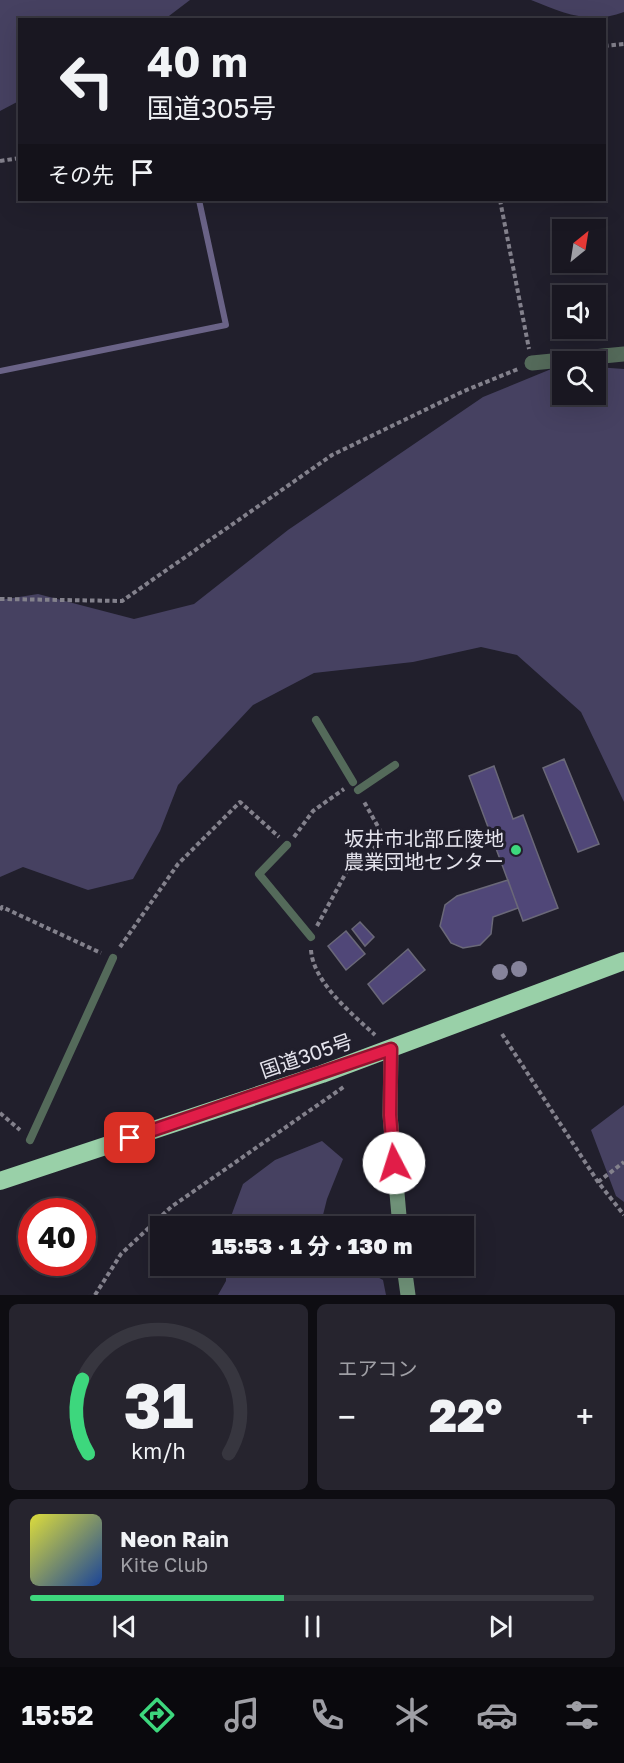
<!DOCTYPE html>
<html lang="ja">
<head>
<meta charset="utf-8">
<style>
	:root { --surface:#191721; --page:#26242e; --text:#f1f3f6; --muted:#9f9fa5; --line:#37363f; --accent:#3dd77d }
	body { margin:0; font-family:"Golos Text","Noto Sans JP",sans-serif; background:var(--page); color:var(--text); height:100vh; display:flex; flex-direction:column; font-size:22px; white-space:nowrap }
	* { box-sizing:border-box; margin:0 }
	p { font-size:20px; color:var(--muted) }
	.icon { flex:none; width:33px; height:33px; fill:none; stroke:currentColor; stroke-width:2; stroke-linecap:round; stroke-linejoin:round }
	.map { position:relative; height:1295px; overflow:hidden }
	.drawer { display:flex; flex-direction:column; gap:9px; padding:9px; background:#0e0d12; flex:1 }
	.drawer>* { flex:none }
	.banner { position:absolute; left:18px; top:18px; width:588px; height:183px; border-radius:0px; box-shadow:0 6px 24px #0002,0 0 0 2px var(--line); background:#191721; color:var(--text); overflow:hidden }
	.needle { width:39px; rotate:30deg }
	.fabs { position:absolute; left:552px; top:219px; display:grid; gap:12px }
	.fabs a { display:grid; place-items:center; width:54px; height:54px; border-radius:0px; background:var(--surface); box-shadow:0 6px 24px #0002,0 0 0 2px var(--line); font-size:30px }
	.speed { position:absolute; left:18px; top:1198px; display:flex; gap:12px; font-size:30px; font-weight:700; text-align:center }
	.speed>* { display:grid; place-content:center; width:78px; height:78px; border-radius:50%; background:var(--surface); box-shadow:0 6px 24px #0002,0 0 0 2px var(--line); line-height:1 }
	.speed .limit { border:9px solid #d22; background:#fff; color:#111 }
	.pin { position:absolute; display:grid; place-items:center; width:51px; height:51px; color:#fff; margin:-26px; border-radius:12px; box-shadow:0 3px 9px #0006 }
	.me { position:absolute; width:66px; margin:-33px; rotate:355deg; stroke-linejoin:round; filter:drop-shadow(0 0 4px #0008) }
	.turn { display:flex; align-items:center; gap:21px; height:126px; padding:0 30px; font-size:27px }
	.turn .icon { width:78px; height:78px; stroke-width:2.5 }
	.turn b { display:block; font-size:42px; line-height:51px }
	.then { display:flex; align-items:center; height:57px; padding:0 30px; background:#0003; gap:12px; font-size:22px }
	.big { font-size:45px; font-weight:800; line-height:1.1 }
	.drawer .widget { flex:1; display:flex; flex-direction:column; justify-content:center; gap:9px; min-width:0; padding:0 21px; border-radius:9px; background:var(--page) }
	.drawer .dial { align-items:center; gap:0 }
	.dial svg { height:156px; overflow:visible; fill:none; stroke:var(--line); stroke-width:7; stroke-linecap:round; text-anchor:middle }
	.dial text { fill:var(--text); stroke:none }
	.song { display:flex; align-items:center; gap:18px }
	.cover { width:72px; height:72px; border-radius:9px; background:linear-gradient(135deg,hsl(60 70% 55%),hsl(220 70% 35%)) }
	.played { height:6px; border-radius:3px; background:linear-gradient(90deg,var(--accent) 45%,var(--line) 45%) }
	.keys { display:flex; justify-content:space-around; direction:ltr }
	.heat { display:flex; justify-content:space-between; align-items:center; font-size:33px; direction:ltr }
	.drawer .tiles { flex:1; display:grid; gap:9px; grid-template-columns:1fr 1fr }
	.widget:last-child { grid-column:span 2 }
	.trip { position:absolute; left:150px; top:1216px; width:324px; height:60px; border-radius:0px; background:var(--surface); box-shadow:0 6px 24px #0002,0 0 0 2px var(--line); font-weight:800; line-height:60px; text-align:center }
	.tab-bar { display:flex; height:96px; justify-content:space-around; align-items:center; background:#0a090d; color:var(--muted) }
	.tab-bar .icon { width:42px; height:42px }
	.tab-bar .selected { color:var(--accent) }
	.tab-bar b { font-size:27px; color:var(--text) }
	.map>svg:first-child { display:block }
	.green { fill:#464161 }
	.lines { fill:none; stroke-linecap:round; stroke-linejoin:round }
	.stream { stroke:#6a6387; stroke-width:6 }
	.building { fill:#504778; stroke:#6a6878; stroke-width:1.5 }
	.path { stroke:#83818c; stroke-width:4; stroke-dasharray:4.5 3; stroke-linecap:butt }
	.lane { stroke:#546a5a; stroke-width:8 }
	.street { stroke:#546a5a; stroke-width:15 }
	.secondary { stroke:#709379; stroke-width:15 }
	.highway { stroke:#99d0a8; stroke-width:18 }
	.tree { fill:#86839b }
	.route-casing { stroke:#92132f; stroke-width:15 }
	.route { stroke:#e11d48; stroke-width:10 }
	.poi-dot { fill:#3dd77d; stroke:#211f2c; stroke-width:2 }
	.labels { text-anchor:middle; dominant-baseline:central; stroke-width:6; stroke-linejoin:round; paint-order:stroke }
	.poi-label { font-size:20px; fill:#e5e4ed; stroke:#211f2c; text-anchor:end }
	.street-label { font-size:20px; fill:#e5e4ed; stroke:#211f2c }
</style>
</head>
<body>
<div class="map">
<svg width="624" height="1295" viewBox="0 0 624 1295">
	<rect width="100%" height="100%" fill="#211f2c"/>
	<!-- green -->
	<path class="green" d="M0 0H190L165 19 20 20 19 101 0 111Z
		M531 0H624V12C590 25 563 13 531 0Z
		M561 365 562 394H596V367L624 369V802L581 712 517 655 481 647 413 662 314 673 253 705 178 785 160 831 133 879 88 890 23 867 0 877V600L38 594 134 619 194 604 288 530 483 397Z
		M624 1105V1202L616 1196 591 1130Z
		M322 1141 343 1159 327 1199 320 1227H227L243 1184 275 1160Z
		M226 1266H357L383 1280 386 1295H218L226 1281Z"/>
	<g class="lines">
		<!-- stream -->
		<path class="stream" d="M0 371 226 325 199 200"/>
	</g>
	<!-- building -->
	<path class="building" d="M564 759 599 844 578 852 543 768Z
		M494 766 513 819 523 815 558 908 523 921 469 776Z
		M508 880 518 908 493 917 491 934 480 945 463 948 451 943 440 926 445 905 457 896Z
		M360 922 374 937 365 946 352 929Z
		M346 931 365 954 346 970 328 946Z
		M408 949 425 970 383 1004 368 984Z"/>
	<g class="lines">
		<!-- path -->
		<path class="path" d="M604 46 624 44
			M0 161 20 158
			M500 200 529 349
			M0 599 122 601 332 455 464 391 518 369
			M294 837 313 811 344 789
			M0 910 2 907 101 953
			M317 926 348 869 385 839 363 800
			M120 947 178 864 240 802 279 837
			M311 950C313 982 352 1014 375 1035
			M502 1034 598 1182 624 1215
			M0 1113 20 1130
			M598 1182 624 1162
			M95 1295 121 1254 171 1207 345 1086"/>
		<!-- lane -->
		<path class="lane" d="M316 720 353 782
			M358 790 395 765
			M287 845 259 874 311 937
			M30 1140 113 958"/>
		<!-- street -->
		<path class="street" d="M532 363 624 354"/>
		<!-- secondary -->
		<path class="secondary" d="M391 1049 390 1115 400 1227
			M404 1266 408 1295"/>
		<!-- highway -->
		<path class="highway" d="M0 1181 322 1074 624 961"/>
	</g>
	<!-- trees -->
	<g class="tree">
		<circle cx="519" cy="969" r="8"/>
		<circle cx="500" cy="972" r="8"/>
	</g>
	<g class="lines">
		<!-- route casing -->
		<g class="route-casing">
			<path id="route" d="M130 1138 391 1049 390 1115 394 1163"/>
		</g>
		<!-- route -->
		<use href="#route" class="route"/>
	</g>
	<!-- markers -->
	<circle class="poi-dot" cx="516" cy="850" r="6"/>
	<g class="labels">
		<!-- poi labels -->
		<g class="poi-label">
			<text x="504" y="838">坂井市北部丘陵地<tspan x="504" dy="23">農業団地センター</tspan></text>
		</g>
		<!-- street labels -->
		<g class="street-label">
			<text transform="translate(306 1055) rotate(-19)">国道305号</text>
		</g>
	</g>
</svg>
<div class="fabs">
<a><svg class="needle" viewBox="-14 -14 28 28"><path d="M0-13l5 13h-10z" fill="#e53935"/><path d="M0 13l5-13h-10z" fill="#9f9fa5"/></svg></a>
<a><svg class="icon" aria-label="sound" viewBox="0 0 24 24"><path d="M4 9h4l5-4v14l-5-4H4zM17 9q2 3 0 6"/></svg></a>
<a><svg class="icon" aria-label="search" viewBox="0 0 24 24"><circle cx="10" cy="10" r="6"/><path d="M15 15l6 6"/></svg></a>
</div>
<div class="speed"><div class="limit">40</div></div>
<div class="pin" style="left:130px;top:1138px;background:#d93025"><svg class="icon" aria-label="arrive" viewBox="0 0 24 24"><path d="M6 21V4h12l-3 4 3 4H6"/></svg></div>
<svg class="me" style="left:394px;top:1163px" viewBox="-20 -20 40 40"><circle r="19" fill="#fff"/><path d="M0-13L10 11 0 6-10 11z" fill="#e11d48"/></svg>
<div class="trip">15:53 · 1 分 · 130 m</div>
<div class="banner">
<div class="turn"><svg class="icon" aria-label="left" viewBox="0 0 24 24"><path d="M17 20v-9H6M10 6l-5 5 5 5"/></svg><div><b>40 m</b>国道305号</div></div>
<div class="then">その先<svg class="icon" aria-label="arrive" viewBox="0 0 24 24"><path d="M6 21V4h12l-3 4 3 4H6"/></svg></div>
</div>
</div>
<section class="drawer">
<div class="tiles">
<div class="widget dial"><svg viewBox="0 0 100 80">
<path d="M14 69A42 42 0 1 1 86 69"/>
<path d="M14 69A42 42 0 0 1 11 31" stroke="#3dd77d"/>
<text x="50" y="56" font-size="32" font-weight="700">31</text>
<text x="50" y="72" font-size="11">km/h</text>
</svg></div>
<div class="widget"><p>エアコン</p>
<div class="heat"><a>−</a><b class="big">22°</b><a>+</a></div>
</div>
<div class="widget">
<div class="song"><i class="cover"></i><div><b>Neon Rain</b><p>Kite Club</p></div></div>
<div class="played"></div>
<div class="keys"><svg class="icon" aria-label="previous" viewBox="0 0 24 24"><path d="M18 5L8 12l10 7zM5 5v14"/></svg><svg class="icon" aria-label="pause" viewBox="0 0 24 24"><path d="M8 5v14M16 5v14"/></svg><svg class="icon" aria-label="next" viewBox="0 0 24 24"><path d="M6 5l10 7-10 7zM19 5v14"/></svg></div>
</div>
</div>
</section>
<nav class="tab-bar">
<b>15:52</b>
<svg class="icon selected" aria-label="directions" viewBox="0 0 24 24"><path d="M12 3l9 9-9 9-9-9zM9 14v-3h6M13 9l2 2-2 2"/></svg>
<svg class="icon" aria-label="music" viewBox="0 0 24 24"><path d="M9 18V5l10-2v13"/><circle cx="6" cy="18" r="3"/><circle cx="16" cy="16" r="3"/></svg>
<svg class="icon" aria-label="phone" viewBox="0 0 24 24"><path d="M5 4h4l2 5-3 2q2 4 5 5l2-3 5 2v4C11 20 4 13 5 4z"/></svg>
<svg class="icon" aria-label="climate" viewBox="0 0 24 24"><path d="M12 3v18M4 7l16 10M4 17L20 7"/></svg>
<svg class="icon" aria-label="car" viewBox="0 0 24 24"><path d="M5 17H2v-5l4-1 3-4h7l3 4 3 1v5h-3M9 17h6M6 11h13"/><circle cx="7" cy="17" r="2"/><circle cx="17" cy="17" r="2"/></svg>
<svg class="icon" aria-label="filters" viewBox="0 0 24 24"><path d="M4 7h16M4 17h16"/><circle cx="9" cy="7" r="2"/><circle cx="15" cy="17" r="2"/></svg>
</nav>
</body>
</html>
